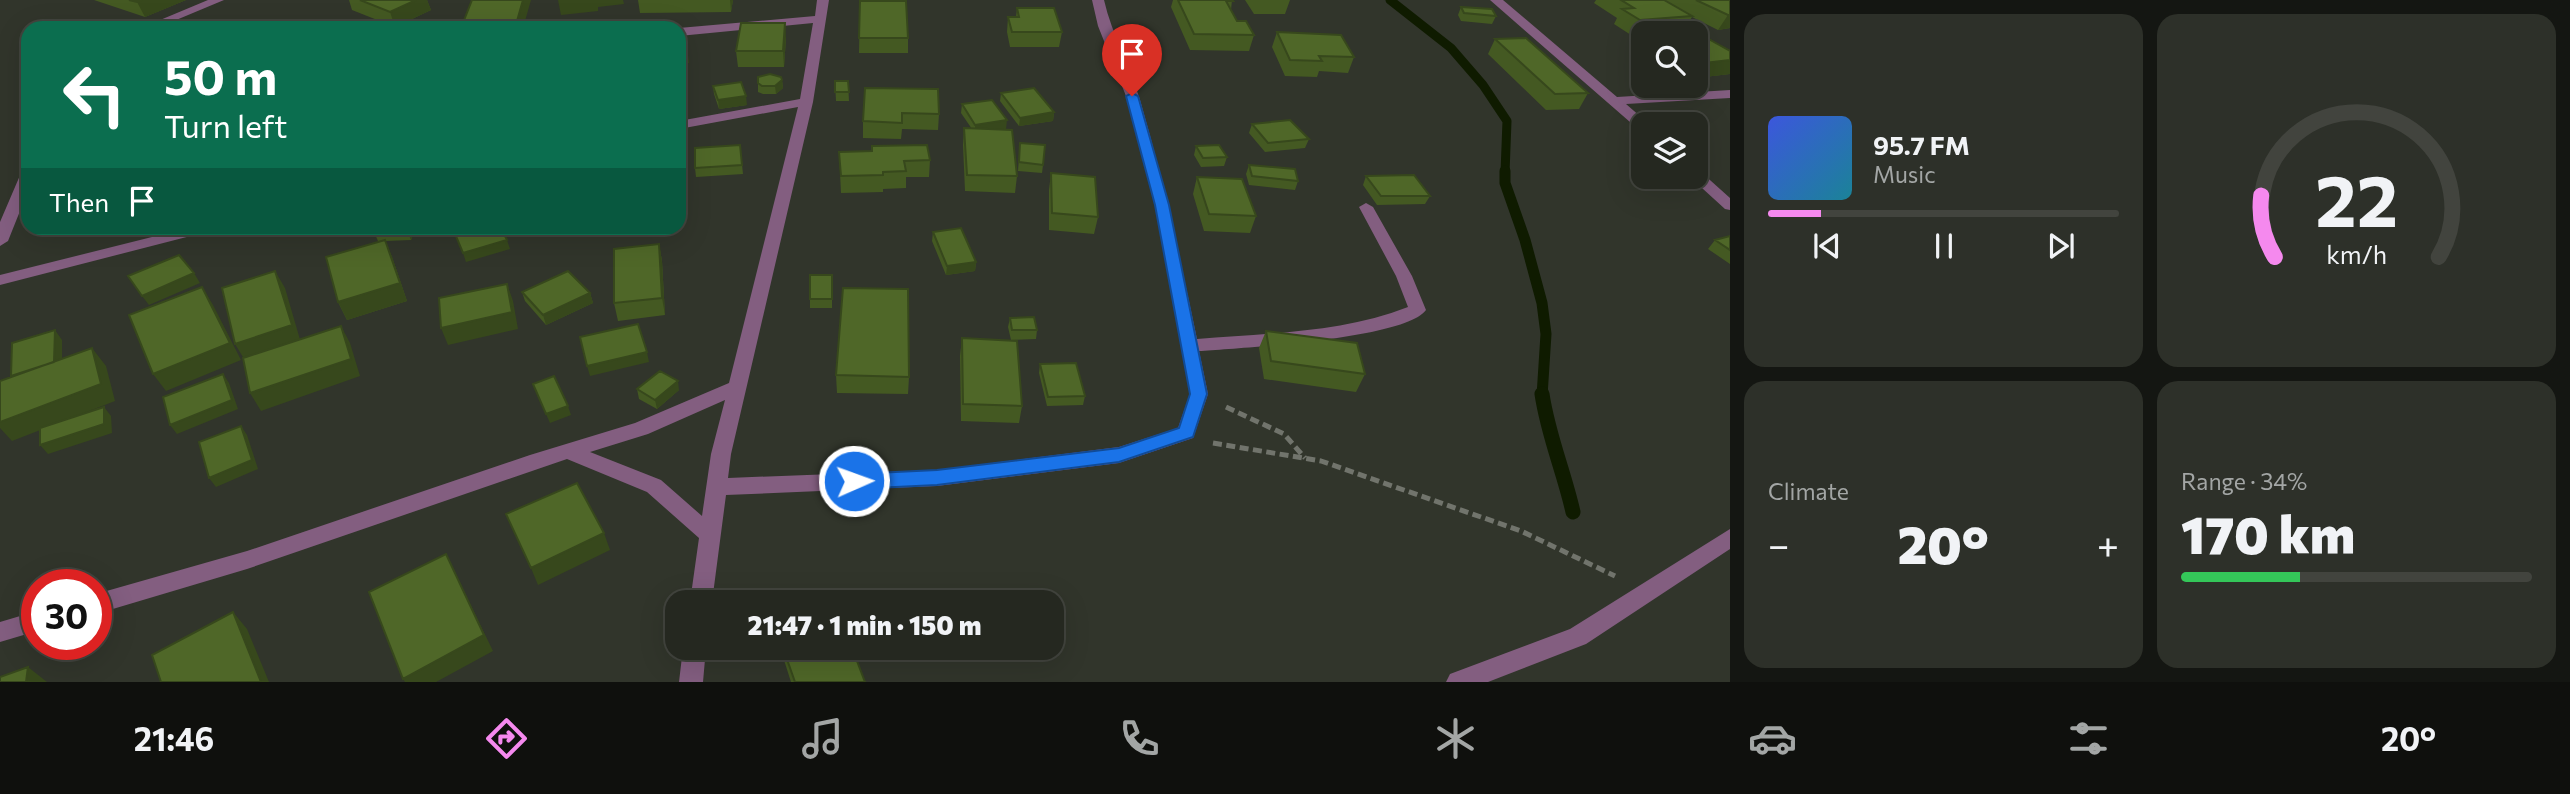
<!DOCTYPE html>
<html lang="en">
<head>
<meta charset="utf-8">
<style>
	:root { --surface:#252820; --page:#2d3029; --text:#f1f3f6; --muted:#a3a6a5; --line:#42443e; --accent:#f589ee }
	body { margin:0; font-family:Commissioner,sans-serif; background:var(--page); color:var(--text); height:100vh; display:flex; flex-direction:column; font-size:26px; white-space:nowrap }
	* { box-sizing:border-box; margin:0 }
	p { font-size:23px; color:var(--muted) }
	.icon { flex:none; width:38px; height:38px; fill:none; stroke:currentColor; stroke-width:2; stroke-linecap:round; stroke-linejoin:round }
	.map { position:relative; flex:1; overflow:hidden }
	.panel { display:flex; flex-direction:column; gap:14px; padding:14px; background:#141612; width:840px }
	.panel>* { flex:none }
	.top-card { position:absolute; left:21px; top:21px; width:665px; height:214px; border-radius:21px; box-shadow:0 7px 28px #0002,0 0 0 2px var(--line); background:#0b6e4f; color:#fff; overflow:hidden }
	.controls { position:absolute; left:1631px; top:21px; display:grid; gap:14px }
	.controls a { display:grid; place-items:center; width:77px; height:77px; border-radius:14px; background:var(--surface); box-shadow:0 7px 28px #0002,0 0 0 2px var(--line); font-size:35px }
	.speed { position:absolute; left:21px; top:569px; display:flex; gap:14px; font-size:35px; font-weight:700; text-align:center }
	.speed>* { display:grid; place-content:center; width:91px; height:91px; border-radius:50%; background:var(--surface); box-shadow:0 7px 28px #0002,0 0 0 2px var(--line); line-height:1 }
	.speed .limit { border:10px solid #d22; background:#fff; color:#111 }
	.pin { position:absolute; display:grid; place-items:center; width:60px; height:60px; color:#fff; margin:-72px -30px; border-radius:50% 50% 50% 0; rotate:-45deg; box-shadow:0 0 7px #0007 }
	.pin .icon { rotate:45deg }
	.me { position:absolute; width:77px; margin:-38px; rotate:88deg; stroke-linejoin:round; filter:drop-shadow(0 0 5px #0008) }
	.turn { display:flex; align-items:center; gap:24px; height:147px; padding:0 28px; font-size:32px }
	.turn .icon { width:91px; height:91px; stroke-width:2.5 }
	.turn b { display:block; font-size:49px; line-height:60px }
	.then { display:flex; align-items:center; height:66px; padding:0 28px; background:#0003; gap:14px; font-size:26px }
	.big { font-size:52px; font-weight:800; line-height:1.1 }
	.panel .widget { flex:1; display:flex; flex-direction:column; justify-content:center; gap:10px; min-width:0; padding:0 24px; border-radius:21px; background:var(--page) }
	.panel .dial { align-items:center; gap:0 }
	.dial svg { height:182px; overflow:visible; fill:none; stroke:var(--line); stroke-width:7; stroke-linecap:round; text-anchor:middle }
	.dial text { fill:var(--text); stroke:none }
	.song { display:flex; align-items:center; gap:21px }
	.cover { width:84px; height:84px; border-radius:10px; background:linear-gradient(135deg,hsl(230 70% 55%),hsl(190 70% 35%)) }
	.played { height:7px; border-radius:4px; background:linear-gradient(90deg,var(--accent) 15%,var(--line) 15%) }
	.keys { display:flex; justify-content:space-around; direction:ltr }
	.heat { display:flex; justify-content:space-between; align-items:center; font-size:38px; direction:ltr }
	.charge { height:10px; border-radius:5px; background:linear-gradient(90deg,#34c759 34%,var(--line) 0) }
	.panel .tiles { flex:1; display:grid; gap:14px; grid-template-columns:repeat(2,1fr) }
	.trip { position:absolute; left:665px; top:590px; width:399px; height:70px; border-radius:21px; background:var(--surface); box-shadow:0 7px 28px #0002,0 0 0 2px var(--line); font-weight:800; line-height:70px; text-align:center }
	.dock { display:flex; height:112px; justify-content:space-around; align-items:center; background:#0f100d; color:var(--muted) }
	.dock .icon { width:49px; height:49px }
	.dock .on { color:var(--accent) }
	.dock b { font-size:32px; color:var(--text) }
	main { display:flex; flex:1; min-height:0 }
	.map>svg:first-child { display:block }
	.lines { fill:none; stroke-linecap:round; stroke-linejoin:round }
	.stream-far2 { stroke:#0f1b00; stroke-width:9 }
	.stream-far1 { stroke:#0f1b00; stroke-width:11 }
	.stream { stroke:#0f1b00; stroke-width:15 }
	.path { stroke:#71746c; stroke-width:5; stroke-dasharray:9 4.5; stroke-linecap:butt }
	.minor { fill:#835e80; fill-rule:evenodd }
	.wall { fill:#445922 }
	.shaded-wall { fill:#37481c }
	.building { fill:#4f6728; stroke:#37481c; stroke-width:2 }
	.route { fill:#1a73e8; stroke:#114b97; stroke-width:2 }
</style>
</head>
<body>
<main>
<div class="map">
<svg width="1730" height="682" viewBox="0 0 1730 682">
	<rect width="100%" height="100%" fill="#31352b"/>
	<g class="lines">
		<!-- stream-far2 -->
		<path class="stream-far2" d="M1390 0 1451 48 1483 85 1507 121 1505 173"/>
		<!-- stream-far1 -->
		<path class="stream-far1" d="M1505 171V183L1525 240 1542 303 1546 334 1542 396"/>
		<!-- stream -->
		<path class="stream" d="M1542 394C1548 435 1564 472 1573 512"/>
		<!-- path -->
		<path class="path" d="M1226 407 1284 434 1305 458
			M1213 443 1321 461 1521 531 1615 576"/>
		<!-- minor -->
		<path class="minor" d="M208 0H224L157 28H141Z
			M817 0H829L813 102 731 454 728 478 937 470 1119 447 1178 428 1190 394 1155 205 1126 96 1098 26 1092 0H1104C1112 35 1130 66 1140 100 1163 179 1180 259 1197 339 1268 333 1341 333 1408 307L1396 276 1359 207 1366 203 1373 207 1412 276 1426 310C1405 339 1240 348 1199 351L1208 394 1193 438 1119 463 937 486 726 495 712 602H690L699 538 647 492 567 459 247 569 96 614V594L247 551 530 455 635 423 729 383 798 107 679 129V121L800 99 813 23 679 36V28L815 16ZM725 400 711 454 702 516 661 480 590 452 648 434Z
			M1490 0H1503L1617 97 1730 90V98L1626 104 1649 124H1643V130L1638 129Z
			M28 169V191L8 241 0 246V222L21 173Z
			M1696 171 1701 172 1730 198V210L1725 209 1691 178 1696 177Z
			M188 228H213L210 231 0 285V275Z
			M1730 529V549L1586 644 1488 682H1446L1450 674 1570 629Z
			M37 611V631L0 642V622Z
			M683 648H706L703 682H679Z"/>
	</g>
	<!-- wall -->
	<path class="wall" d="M94 0H186L145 17Z
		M349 0H427L431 10 395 27 352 10Z
		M638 0H733L731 12 640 13Z
		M1173 0H1232L1231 10 1237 21 1254 35 1249 51 1190 50 1171 7Z
		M1245 0H1290L1285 14H1254Z
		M1596 0H1730V28L1718 30 1692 17 1683 32 1643 33V34L1631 35 1614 24 1617 18 1594 3Z
		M860 1 908 38V53H859Z
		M1461 7 1496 16 1492 24 1461 21 1458 15Z
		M1017 8 1062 32 1059 47H1010L1007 32 1008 17H1016Z
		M1277 32 1354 57 1348 73 1319 71 1317 77 1285 76 1272 47Z
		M1696 33 1730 51V74L1696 78Z
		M786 38 784 67H738L736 51Z
		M1495 39 1588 93 1579 109 1546 110 1488 54Z
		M782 80 783 88 776 94H763L758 92V83Z
		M835 81H848L849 101H836Z
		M713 86 747 105 719 109 714 94Z
		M865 88 939 114 938 130 902 129 901 139 863 138V121Z
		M1001 93 1054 112 1053 121 1019 126 1000 101Z
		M962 104 1006 129 1001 130 1017 176 1015 193 965 191 963 145 964 128 972 129 961 113Z
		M1252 124 1309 139 1305 148 1265 152 1249 133Z
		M1020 143 1043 165 1042 173 1018 171Z
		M740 145 743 174 696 177 695 168Z
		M1196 146 1227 157 1224 166 1201 167 1194 155Z
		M839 152 930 160 929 177H906V188L883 189V192L841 193Z
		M1249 165 1298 181 1295 190 1249 185 1246 174Z
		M1051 173 1098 217 1094 234 1049 230V190Z
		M1366 176 1430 196 1425 204 1377 205 1363 185Z
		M1197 177 1256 216 1250 233 1204 231 1193 194Z
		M376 228H416L411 240 385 241 392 257 407 301 347 320 338 302 382 241H378L374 232Z
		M933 232 976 262 975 271 946 275 932 241Z
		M1730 236V264L1708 249 1715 240Z
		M659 244 662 261 665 315 618 321 614 303Z
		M832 275V308H810V299Z
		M522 292 590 293 593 303 546 325 525 301Z
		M1010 318 1037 330 1036 339 1011 340 1008 327Z
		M1266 331 1365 374 1356 392 1264 379 1259 348Z
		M962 338 1022 406 1019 423 961 421 960 356Z
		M1040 364 1085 396 1083 405 1047 406 1039 373Z
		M836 375 909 377 908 394 837 393Z
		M637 389 679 390 657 409 639 399Z
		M782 648H852L865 682H791L784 660Z
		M922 648H944L923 651Z"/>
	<!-- shaded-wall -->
	<path class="shaded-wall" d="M142 0H186L145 17 137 2Z
		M416 0H427L431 10 395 27 390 12Z
		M523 0H531L523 28H515Z
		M558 0H623L624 4 598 7V11L561 15Z
		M730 0H733L731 12Z
		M1728 15H1730V28L1718 30Z
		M785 23 786 38 784 67 783 51Z
		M687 47 689 63 679 64V48Z
		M1730 60V74L1696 78V76L1704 63Z
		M782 80 783 88 776 94 775 86Z
		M746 96 747 105 719 109 718 100Z
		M1054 112 1053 121 1019 126 1020 118Z
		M1007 120 1006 129 975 133V125Z
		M408 228H416L411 240 407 231Z
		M385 240 392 257 407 301 347 320 338 302Z
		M507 240 510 249 466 262 463 253Z
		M659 244 662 261 665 315 662 298Z
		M976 262 975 271 946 275 947 266Z
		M275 271 285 288 301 343 246 362 235 344Z
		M194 273 200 283 149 305 142 296Z
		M507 284 513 301 518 329 448 345 441 328Z
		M202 287 213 305 241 360 166 391 153 374Z
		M590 293 593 303 546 325 543 315Z
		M341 326 350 343 360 376 261 411 250 393Z
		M55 330 62 340V372L19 385 11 376Z
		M92 348 106 366 115 401 12 441 0 428V422Z
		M647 352 649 362 590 376 587 366Z
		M223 374 229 383 238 409 177 434 170 425Z
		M678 381 679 390 657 409 655 400Z
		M568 406 571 415 550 423 546 414Z
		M104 407 111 416 112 433 48 454 40 445Z
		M241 426 247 435 258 469 216 487 209 478Z
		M604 533 610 550 538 585 531 568Z
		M446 554 493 651 436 682H405L403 679Z
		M233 612 247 629 269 682H261Z
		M28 667 47 682H26Z"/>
	<!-- building -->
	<path class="building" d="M129 0H142L137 2Z
		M360 0H416L390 12Z
		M472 0H523L515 28H461Z
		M1178 0H1232L1233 1H1226L1237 21H1246L1254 35 1194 34Z
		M1621 0H1664L1692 16 1640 20 1622 9 1634 8Z
		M1696 0H1730V15H1728Z
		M860 1H906L908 38H859Z
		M1461 7 1492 9 1496 16 1464 13Z
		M1017 8H1054L1062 32H1012L1008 17H1019Z
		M741 23H785L783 51H736Z
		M679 30H682L687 47 679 48Z
		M1277 32 1341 35 1354 57 1319 56 1322 61 1290 60Z
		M1696 32 1730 51V60L1704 63 1696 58V33H1685Z
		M1526 38 1588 93 1555 94 1495 39Z
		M770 74 781 77 782 80 775 86H762L758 83V77Z
		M835 81H848L849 92H835Z
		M741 82 746 96 718 100 713 86Z
		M865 88 938 89 939 114 902 113V123L863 121Z
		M1034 88 1054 112 1020 118 1001 93Z
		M992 100 1007 120 975 125 962 104Z
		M1290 120 1309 139 1268 143 1252 124Z
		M964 128 1012 130 1017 176 967 175Z
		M1020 143 1045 145 1043 165 1019 162Z
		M740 145 742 165 695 168V148Z
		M927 145 930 160 904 161 906 171 883 172V175L841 176 839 152 872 151V146Z
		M1219 145 1227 157 1203 158 1196 146Z
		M1249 165 1295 169 1298 181 1252 176Z
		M1051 173 1095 177 1098 217 1052 213Z
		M1414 175 1430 196H1381L1366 176Z
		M1197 177 1242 179 1256 216 1209 214Z
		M376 228H408L407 231 374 232Z
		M458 228H501L507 240 463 253 453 229Z
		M961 228 976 262 947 266 933 232Z
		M1730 236V250L1715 240Z
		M385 240 400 283 338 302 326 257Z
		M659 244 662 298 614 303V249Z
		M179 255 194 273 142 296 128 276Z
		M275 271 292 325 235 344 222 288Z
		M568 271 590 293 543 315 522 292Z
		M810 275H832V299H810Z
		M507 284 512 312 441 328 439 298Z
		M202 287 230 343 153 374 129 315Z
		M843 288 908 289 909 377 836 375Z
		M1034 317 1037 330H1012L1010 318Z
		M638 324 647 352 587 366 580 337Z
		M341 326 351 359 250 393 243 358Z
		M55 330 54 362 11 376 12 343Z
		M1266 331 1357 343 1365 374 1271 361Z
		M962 338 1017 341 1022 406 963 404Z
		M92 348 101 384 0 422V381Z
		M1076 363 1085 396 1048 397 1040 364Z
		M660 371 678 381 655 400 637 389Z
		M223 374 232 400 170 425 163 397Z
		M554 376 568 406 546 414 533 384Z
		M104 407V424L40 445V428Z
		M241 426 252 460 209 478 199 442Z
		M577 483 604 533 531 568 506 514Z
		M446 554 484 635 403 679 369 592Z
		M233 612 261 682H161L152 655Z
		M783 648H852L865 682H795Z
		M28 667 26 682H0V677Z"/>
	<!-- route -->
	<path class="route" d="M1132 93 1138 96 1169 205 1207 394 1193 437 1119 462 937 485 854 489 848 486 845 481 848 476 854 474 937 470 1119 448 1179 428 1190 394 1155 205 1126 96Z"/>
</svg>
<div class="controls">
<a><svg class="icon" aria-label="search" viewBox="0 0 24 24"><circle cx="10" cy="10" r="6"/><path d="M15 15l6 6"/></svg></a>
<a><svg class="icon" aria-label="layers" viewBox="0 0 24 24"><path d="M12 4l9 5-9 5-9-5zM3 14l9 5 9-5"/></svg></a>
</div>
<div class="speed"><div class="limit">30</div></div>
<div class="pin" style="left:1132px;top:96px;background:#d93025"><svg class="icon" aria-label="arrive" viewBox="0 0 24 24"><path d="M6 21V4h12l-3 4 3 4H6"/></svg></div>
<svg class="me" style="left:854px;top:481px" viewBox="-20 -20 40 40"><circle r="17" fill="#1a73e8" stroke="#fff" stroke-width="3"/><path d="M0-11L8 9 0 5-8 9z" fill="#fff"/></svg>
<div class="trip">21:47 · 1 min · 150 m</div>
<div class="top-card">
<div class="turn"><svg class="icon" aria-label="left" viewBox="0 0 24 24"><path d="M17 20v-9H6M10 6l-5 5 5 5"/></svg><div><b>50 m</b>Turn left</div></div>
<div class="then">Then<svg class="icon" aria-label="arrive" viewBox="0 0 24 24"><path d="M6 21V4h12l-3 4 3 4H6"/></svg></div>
</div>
</div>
<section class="panel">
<div class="tiles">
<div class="widget">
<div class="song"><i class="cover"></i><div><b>95.7 FM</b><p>Music</p></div></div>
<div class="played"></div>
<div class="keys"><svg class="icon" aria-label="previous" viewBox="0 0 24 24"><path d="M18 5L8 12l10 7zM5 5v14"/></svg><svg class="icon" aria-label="pause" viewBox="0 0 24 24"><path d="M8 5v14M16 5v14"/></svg><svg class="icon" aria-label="next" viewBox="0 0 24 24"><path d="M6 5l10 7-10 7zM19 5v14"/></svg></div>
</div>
<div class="widget dial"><svg viewBox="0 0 100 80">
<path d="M14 69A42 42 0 1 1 86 69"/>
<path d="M14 69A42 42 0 0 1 8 42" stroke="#f589ee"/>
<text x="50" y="56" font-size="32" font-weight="700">22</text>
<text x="50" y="72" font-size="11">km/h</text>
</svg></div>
<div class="widget"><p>Climate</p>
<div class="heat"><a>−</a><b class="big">20°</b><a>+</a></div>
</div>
<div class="widget"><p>Range · 34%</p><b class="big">170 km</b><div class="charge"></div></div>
</div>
</section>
</main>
<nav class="dock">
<b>21:46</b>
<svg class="icon on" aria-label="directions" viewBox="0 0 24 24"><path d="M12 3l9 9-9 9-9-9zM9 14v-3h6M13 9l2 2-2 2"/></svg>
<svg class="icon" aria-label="music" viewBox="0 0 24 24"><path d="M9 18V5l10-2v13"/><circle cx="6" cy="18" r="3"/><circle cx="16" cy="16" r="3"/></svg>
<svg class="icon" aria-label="phone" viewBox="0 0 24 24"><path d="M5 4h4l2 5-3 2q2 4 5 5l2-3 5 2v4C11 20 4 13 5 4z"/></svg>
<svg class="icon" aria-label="climate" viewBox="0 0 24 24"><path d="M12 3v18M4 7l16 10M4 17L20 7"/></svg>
<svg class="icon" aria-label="car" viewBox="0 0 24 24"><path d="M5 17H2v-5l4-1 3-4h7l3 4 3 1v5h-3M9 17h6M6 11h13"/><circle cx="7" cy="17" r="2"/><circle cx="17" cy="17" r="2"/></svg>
<svg class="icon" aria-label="filters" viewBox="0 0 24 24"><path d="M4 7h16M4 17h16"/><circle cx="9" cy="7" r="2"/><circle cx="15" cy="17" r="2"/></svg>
<b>20°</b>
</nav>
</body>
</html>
